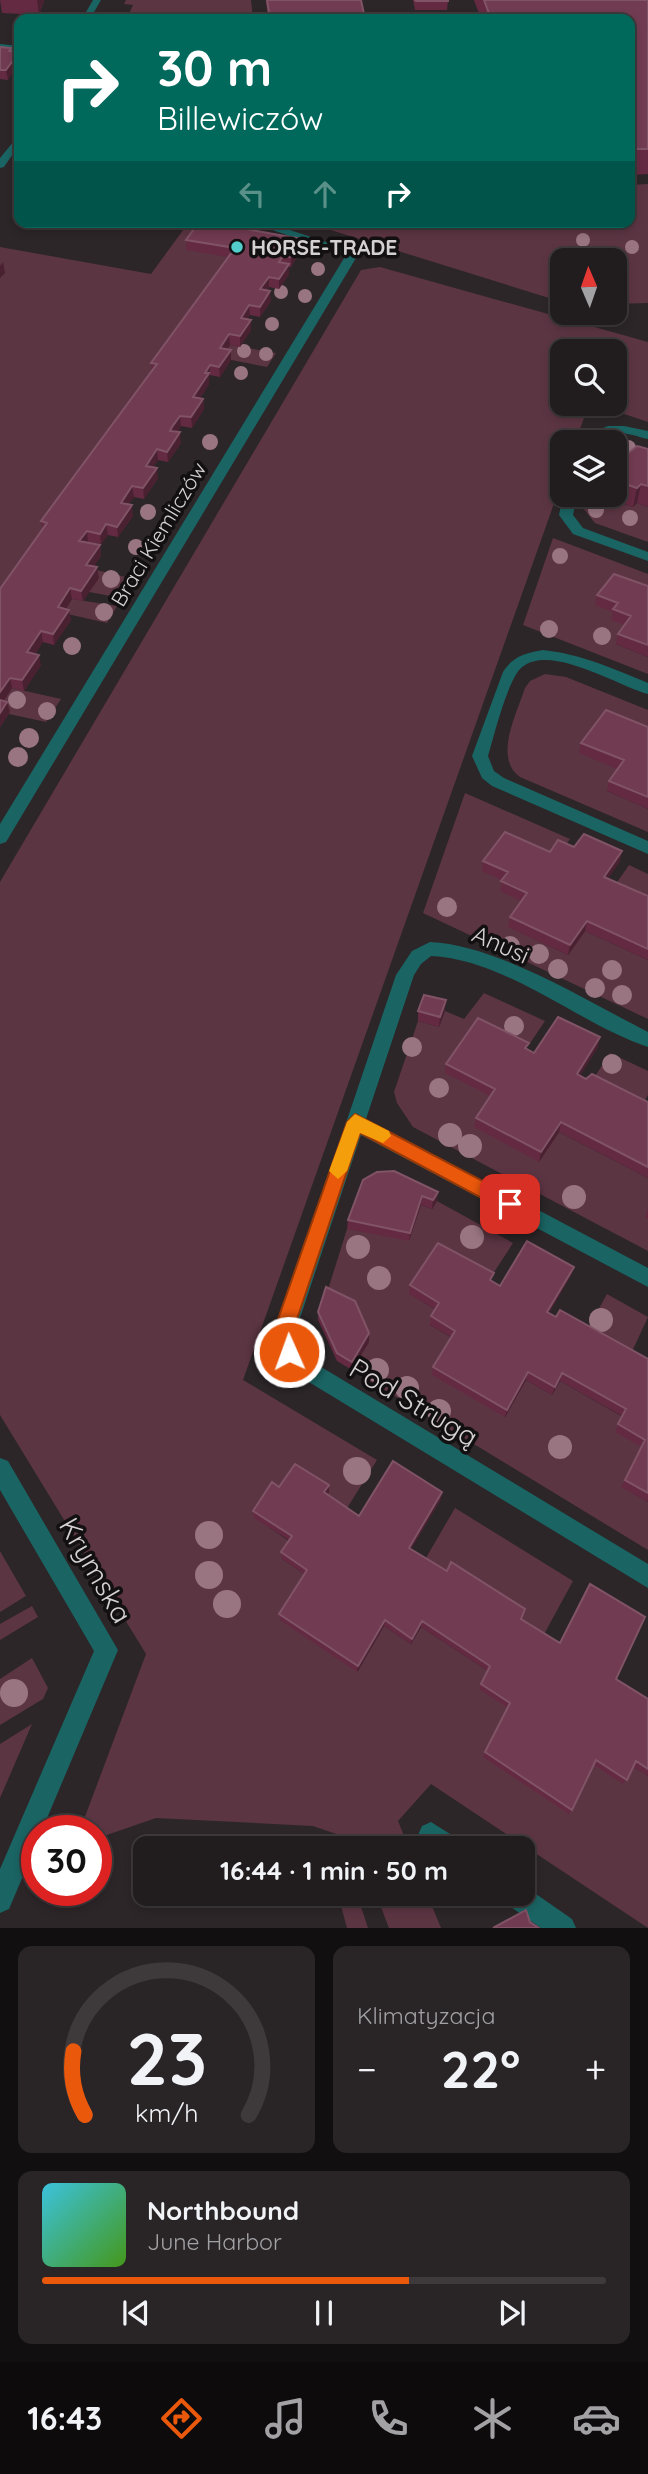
<!DOCTYPE html>
<html lang="pl">
<head>
<meta charset="utf-8">
<style>
	:root { --surface:#211c1e; --page:#292527; --text:#f1f3f6; --muted:#a2a1a4; --line:#3e3a3c; --accent:#ea580c }
	body { margin:0; font-family:Quicksand,sans-serif; background:var(--page); color:var(--text); height:100vh; display:flex; flex-direction:column; font-size:26px; white-space:nowrap }
	* { box-sizing:border-box; margin:0 }
	p { font-size:23px; color:var(--muted) }
	.icon { flex:none; width:38px; height:38px; fill:none; stroke:currentColor; stroke-width:2; stroke-linecap:round; stroke-linejoin:round }
	.map { position:relative; height:1928px; overflow:hidden }
	.panel { display:flex; flex-direction:column; gap:18px; padding:18px; background:#120f10; flex:1 }
	.panel>* { flex:none }
	.hud { position:absolute; left:14px; top:14px; width:621px; height:214px; border-radius:14px; box-shadow:0 4px 10px #0003,0 0 0 2px var(--line); background:#00695c; color:#fff; overflow:hidden }
	.needle { width:46px; rotate:358deg }
	.tools { position:absolute; left:550px; top:248px; display:grid; gap:14px }
	.tools a { display:grid; place-items:center; width:77px; height:77px; border-radius:14px; background:var(--surface); box-shadow:0 4px 10px #0003,0 0 0 2px var(--line); font-size:35px }
	.speed { position:absolute; left:21px; top:1815px; display:flex; gap:14px; font-size:35px; font-weight:700; text-align:center }
	.speed>* { display:grid; place-content:center; width:91px; height:91px; border-radius:50%; background:var(--surface); box-shadow:0 4px 10px #0003,0 0 0 2px var(--line); line-height:1 }
	.speed .limit { border:10px solid #d22; background:#fff; color:#111 }
	.pin { position:absolute; display:grid; place-items:center; width:60px; height:60px; color:#fff; margin:-30px; border-radius:14px; box-shadow:0 4px 10px #0006 }
	.me { position:absolute; width:77px; margin:-38px; rotate:358deg; stroke-linejoin:round; filter:drop-shadow(0 0 5px #0008) }
	.turn { display:flex; align-items:center; gap:24px; height:147px; padding:0 28px; font-size:32px }
	.turn .icon { width:91px; height:91px; stroke-width:2.5 }
	.turn b { display:block; font-size:49px; line-height:60px }
	.lanes { display:flex; align-items:center; height:66px; padding:0 28px; background:#0003; justify-content:center; gap:35px; direction:ltr }
	.lanes .off { opacity:.35 }
	.big { font-size:52px; font-weight:700; line-height:1.1 }
	.panel .widget { flex:1; display:flex; flex-direction:column; justify-content:center; gap:10px; min-width:0; padding:0 24px; border-radius:14px; background:var(--page) }
	.panel .dial { align-items:center; gap:0 }
	.dial svg { height:182px; overflow:visible; fill:none; stroke:var(--line); stroke-width:7; stroke-linecap:round; text-anchor:middle }
	.dial text { fill:var(--text); stroke:none }
	.song { display:flex; align-items:center; gap:21px }
	.cover { width:84px; height:84px; border-radius:10px; background:linear-gradient(135deg,hsl(190 70% 55%),hsl(100 70% 35%)) }
	.played { height:7px; border-radius:4px; background:linear-gradient(90deg,var(--accent) 65%,var(--line) 65%) }
	.keys { display:flex; justify-content:space-around; direction:ltr }
	.heat { display:flex; justify-content:space-between; align-items:center; font-size:38px; direction:ltr }
	.panel .tiles { flex:1; display:grid; gap:18px; grid-template-columns:1fr 1fr }
	.widget:last-child { grid-column:span 2 }
	.trip { position:absolute; left:133px; top:1836px; width:402px; height:70px; border-radius:14px; background:var(--surface); box-shadow:0 4px 10px #0003,0 0 0 2px var(--line); font-weight:700; line-height:70px; text-align:center }
	.dock { display:flex; height:112px; justify-content:space-around; align-items:center; background:#0d0b0c; color:var(--muted) }
	.dock .icon { width:49px; height:49px }
	.dock .active { color:var(--accent) }
	.dock b { font-size:32px; color:var(--text) }
	.map>svg:first-child { display:block }
	.green { fill:#5c3543 }
	.lines { fill:none; stroke-linecap:round; stroke-linejoin:round }
	.lane { fill:#1a6463; fill-rule:evenodd }
	.street { fill:#1a6463; fill-rule:evenodd }
	.tree { fill:#997581 }
	.wall { fill:#642a42 }
	.shaded-wall { fill:#492131 }
	.building { fill:#713b51; stroke:#805366; stroke-width:2 }
	.route { fill:#ea580c; stroke:#983908; stroke-width:2 }
	.slow { fill:#f59e0b }
	.poi-dot { fill:#52cdcc; stroke:#131011; stroke-width:2.5 }
	.labels { text-anchor:middle; dominant-baseline:central; stroke-width:7; stroke-linejoin:round; paint-order:stroke }
	.far-poi-label { font-size:21px; font-weight:bold; fill:#d5d0d2; stroke:#131011; text-anchor:start }
	.far-street-label { font-size:21px; fill:#d5d0d2; stroke:#131011 }
	.street-label { font-size:24px; fill:#d5d0d2; stroke:#131011 }
	.near-street-label { font-size:28px; fill:#d5d0d2; stroke:#131011 }
</style>
</head>
<body>
<div class="map">
<svg width="648" height="1928" viewBox="0 0 648 1928">
	<rect width="100%" height="100%" fill="#2c2628"/>
	<!-- green -->
	<path class="green" d="M126 0H251L253 19H118L121 14H129L133 5 124 4Z
		M648 184V303L614 304V261H562V302L305 222H630V185Z
		M189 222 205 225 235 258 0 602V247L151 274Z
		M380 267 648 342V422L595 404H614V352H562V404H589L575 443H562V481L243 1380 377 1460 344 1513 324 1499 328 1492 254 1517 292 1543 282 1559 307 1576 358 1671 384 1626 411 1644 421 1627 488 1671 508 1708 593 1765 632 1766 648 1776V1928L431 1784 398 1821 409 1848H355L342 1836 313 1826 156 1818 98 1838 96 1830H91L83 1822 146 1654 0 1415V882L361 270Z
		M230 345 276 353 267 367 221 358Z
		M586 495H607L606 498 633 507 637 503 648 507V542L595 523 582 507Z
		M553 538 648 574V598L616 614 629 627 616 644 648 657V674L523 625Z
		M92 569 134 579 122 598 89 592Z
		M72 599 117 606 107 623 63 613Z
		M545 674 566 677 648 710V737L607 791 648 809V832L520 777C493 758 517 713 525 688L530 681Z
		M12 688 61 699 46 722 9 714 0 706Z
		M465 793 570 839 561 852 507 883 525 903 509 927 568 955 585 931 648 960V1019L423 913Z
		M629 865 648 874V907L611 891Z
		M484 993 545 1021 493 1098 539 1161 559 1132 648 1178V1251L413 1127 397 1103 394 1092 418 1021 439 1027 445 1011 464 1019Z
		M610 1053 648 1071V1095L640 1109 590 1084Z
		M437 1201 513 1243 489 1280 410 1294 438 1311 430 1325 454 1339 505 1417 526 1380 552 1395 560 1381 623 1417 642 1447 622 1487 648 1502V1550L352 1370 369 1341 326 1296 347 1229 421 1205 432 1209Z
		M607 1294 648 1317 629 1358 585 1334Z
		M455 1508 573 1581 542 1638 519 1625 522 1615 445 1578 423 1563Z
		M0 1551 26 1596 0 1612Z
		M32 1606 38 1617 0 1640V1624Z
		M32 1658 48 1688 43 1699 0 1725V1679Z
		M32 1724 0 1798V1744Z
		M158 1842C203 1843 281 1837 321 1848H166Z
		M341 1894C360 1893 363 1913 368 1928H347L338 1895Z
		M376 1894H427L441 1928H389Z"/>
	<g class="lines">
		<!-- lane -->
		<path class="lane" d="M0 44 19 46V52L0 50Z
			M431 1822 458 1839 462 1848C444 1848 426 1853 418 1835L422 1826Z
			M523 1885 572 1919 576 1928H541L505 1903 501 1894H523Z"/>
		<!-- street -->
		<path class="street" d="M93 0H101L90 19H82Z
			M19 135V145L4 167 0 168V158Z
			M249 222H266L359 253 6 842 0 844V824L346 255Z
			M608 426H624L648 431V439C635 436 621 430 608 434 597 437 594 443 582 443L589 434Z
			M563 495H577L573 515 583 528 648 552V561L573 534 559 515Z
			M543 650C581 654 614 669 648 683V694C618 686 547 641 520 669 507 683 494 736 488 756L494 771 504 778 648 841V854L492 786 482 778 472 756 503 672C513 656 526 653 543 650Z
			M430 942C498 945 587 1001 648 1032V1047C577 1023 508 960 431 956L421 964 414 975 366 1119 648 1268V1287L361 1135 296 1330 299 1348 308 1359 648 1564V1588L294 1373 279 1352 276 1330 396 975 412 951Z
			M0 1458 8 1461 118 1650 42 1830H37V1843L9 1909 0 1913V1869L94 1651 0 1490Z"/>
	</g>
	<!-- trees -->
	<g class="tree">
		<circle cx="583" cy="240" r="7"/>
		<circle cx="632" cy="247" r="7"/>
		<circle cx="318" cy="269" r="7"/>
		<circle cx="281" cy="292" r="7"/>
		<circle cx="305" cy="296" r="7"/>
		<circle cx="272" cy="324" r="7"/>
		<circle cx="244" cy="351" r="7"/>
		<circle cx="266" cy="354" r="7"/>
		<circle cx="241" cy="373" r="7"/>
		<circle cx="210" cy="442" r="8"/>
		<circle cx="628" cy="448" r="8"/>
		<circle cx="596" cy="510" r="8"/>
		<circle cx="148" cy="512" r="8"/>
		<circle cx="630" cy="518" r="8"/>
		<circle cx="136" cy="547" r="8"/>
		<circle cx="560" cy="556" r="8"/>
		<circle cx="111" cy="579" r="9"/>
		<circle cx="104" cy="612" r="9"/>
		<circle cx="549" cy="629" r="9"/>
		<circle cx="602" cy="636" r="9"/>
		<circle cx="72" cy="646" r="9"/>
		<circle cx="17" cy="700" r="9"/>
		<circle cx="47" cy="711" r="9"/>
		<circle cx="29" cy="738" r="10"/>
		<circle cx="18" cy="757" r="10"/>
		<circle cx="447" cy="907" r="10"/>
		<circle cx="510" cy="946" r="10"/>
		<circle cx="539" cy="954" r="10"/>
		<circle cx="558" cy="969" r="10"/>
		<circle cx="612" cy="970" r="10"/>
		<circle cx="595" cy="988" r="10"/>
		<circle cx="622" cy="995" r="10"/>
		<circle cx="514" cy="1026" r="10"/>
		<circle cx="412" cy="1047" r="10"/>
		<circle cx="612" cy="1064" r="10"/>
		<circle cx="439" cy="1088" r="10"/>
		<circle cx="450" cy="1135" r="12"/>
		<circle cx="470" cy="1146" r="12"/>
		<circle cx="574" cy="1197" r="12"/>
		<circle cx="472" cy="1237" r="12"/>
		<circle cx="358" cy="1247" r="12"/>
		<circle cx="379" cy="1278" r="12"/>
		<circle cx="601" cy="1320" r="12"/>
		<circle cx="377" cy="1370" r="12"/>
		<circle cx="407" cy="1388" r="12"/>
		<circle cx="439" cy="1411" r="12"/>
		<circle cx="560" cy="1447" r="12"/>
		<circle cx="357" cy="1471" r="14"/>
		<circle cx="209" cy="1535" r="14"/>
		<circle cx="209" cy="1575" r="14"/>
		<circle cx="227" cy="1604" r="14"/>
		<circle cx="14" cy="1693" r="14"/>
	</g>
	<!-- wall -->
	<path class="wall" d="M0 0H44V1L39 15 2 13Z
		M266 0H361L365 19H268Z
		M413 0H448L447 10H415Z
		M474 0H648V174L630 175V19H481Z
		M0 47 11 48 8 80 0 79Z
		M186 240 302 249 291 267H289V274L279 289 269 287 267 290 271 301 260 317 250 315 247 319 251 330 240 347 230 345 227 349 231 360 220 377 210 375 209 377V384L200 398 203 399 204 409 192 428 181 426 177 432 181 443 168 462 158 460 153 467 158 478 144 499 134 497 128 505 133 516 118 537 108 535 101 544 88 542H87L100 545 101 556 94 566 99 578 83 601 72 599 65 609 69 610 71 620 54 645 43 642 35 654 41 665 24 691 12 688 5 699 4 701 7 702 10 712 0 727V589L43 529 41 521 152 371 151 363 228 257 186 250Z
		M648 449V507L637 503 633 507 605 497V495H614L615 464Z
		M648 586V657L616 644 618 634 624 625 611 620 613 612 595 605 597 595Z
		M648 727V809L607 791 609 781 617 769 579 753 581 743Z
		M574 847 620 861 608 878 648 896V960L585 931 568 955 508 927 510 917 521 901 500 891 502 880 482 871 483 861 550 852Z
		M445 1010 439 1027 418 1021V1011Z
		M598 1047 580 1075 648 1102V1178L559 1132 539 1162 474 1127 476 1118 490 1096 445 1073 446 1064 528 1049 534 1053Z
		M377 1172 437 1201 432 1209 421 1205 409 1241 347 1229 348 1220Z
		M648 1208V1219L645 1217Z
		M574 1267 571 1275 549 1313 556 1317 648 1359V1502L621 1487 642 1447 615 1432 622 1416 560 1381 552 1395 526 1380 505 1417 432 1375 433 1367 451 1337 430 1325 431 1316 435 1309 409 1294 410 1285 492 1281 500 1286Z
		M318 1312 369 1342 352 1370 337 1361 318 1320Z
		M329 1485V1492L327 1494 359 1516 441 1499 411 1549 648 1699V1776L633 1767 623 1784 594 1765 569 1814 483 1757 508 1708 479 1689 488 1671 421 1627 411 1644 384 1626 357 1672 280 1620 279 1614 304 1574 282 1559 281 1552 289 1540 254 1518 253 1511 279 1487Z"/>
	<!-- shaded-wall -->
	<path class="shaded-wall" d="M37 0H44L39 15Z
		M19 52V63L8 80 6 70Z
		M302 239V249L291 267V257Z
		M3 262 5 273 0 278V266Z
		M289 264V274L279 289V279Z
		M269 277V287L260 300V289Z
		M270 291 271 301 260 317V307Z
		M249 305 250 315 241 329V318Z
		M251 320V330L240 347V336Z
		M229 334 230 345 221 358 220 348Z
		M231 350V360L220 377 219 367Z
		M210 365 209 384 194 407 193 397 205 373Z
		M203 399 204 409 192 428 191 417Z
		M180 416 181 426 171 441 170 431Z
		M180 432 181 443 168 462 167 452Z
		M157 449 158 460 147 476 146 466Z
		M157 468 158 478 144 499 143 488Z
		M641 484 637 503 633 507 637 488Z
		M132 486 134 497 122 513 121 503Z
		M132 505 133 516 118 537 117 527Z
		M106 524 108 535 101 544 100 534Z
		M87 531 88 542 81 551 79 541Z
		M100 545 101 556 88 575 86 565Z
		M97 567 99 578 83 601 81 591Z
		M70 588 72 599 60 618 58 607Z
		M69 610 71 620 54 645 53 634Z
		M41 631 43 642 30 663 27 652Z
		M39 655 41 665 24 691 22 680Z
		M10 678 12 688 0 706V692Z
		M7 702 10 712 0 727V713Z
		M622 851 620 861 602 887 604 877Z
		M587 921 585 931 568 955 570 945Z
		M446 1000 445 1010 439 1027 440 1017Z
		M600 1037 598 1047 575 1084 577 1074Z
		M561 1122 559 1132 539 1162 541 1152Z
		M438 1192 437 1201 432 1209 433 1200Z
		M422 1196 421 1205 409 1241 410 1233Z
		M574 1267 571 1275 545 1320 547 1312Z
		M369 1333V1342L352 1370V1362Z
		M528 1372 526 1380 505 1417 507 1410Z
		M562 1373 560 1381 552 1395 555 1387Z
		M329 1485V1492L324 1499V1492Z
		M442 1492 441 1499 408 1554 409 1548Z
		M385 1620 384 1626 357 1672 358 1666Z
		M422 1621 421 1627 411 1644 412 1639Z"/>
	<!-- building -->
	<path class="building" d="M267 0H361L365 19H270Z
		M415 0H448V1H416Z
		M484 0H648V149H630V19H491Z
		M0 47 11 48 9 51 19 52 6 70H0Z
		M199 222H207L302 239 291 257 283 256 279 262 289 264 279 279 269 277 260 289 270 291 260 307 249 305 241 318 251 320 240 336 229 334 220 348 231 350 219 367 210 365 205 373H209L193 397 203 399 191 417 180 416 172 427 170 431 180 432 167 452 157 449 146 466 157 468 143 488 132 486 121 503 132 505 117 527 106 524 100 534 87 531 79 541 100 545 86 565 97 567 81 591 70 588 58 607 69 610 53 634 41 631 27 652 39 655 22 680 10 678 0 692V589L47 523 41 521 151 372 157 364 151 363 235 248 186 240Z
		M637 446 648 449V486L641 484 637 488 614 480V471L619 466 615 464Z
		M614 574 648 586V645L618 634 631 616 613 609 618 603 597 595Z
		M0 700 7 702 0 713Z
		M606 710 648 727V797L609 781 624 760 581 743Z
		M505 832 550 852 558 840 574 847 584 834 622 851 604 877 648 896V949L587 921 570 945 510 917 527 893 501 881 508 872 483 861Z
		M424 995 446 1000 440 1017 418 1011Z
		M558 1017 600 1037 577 1074 586 1079 592 1074 648 1102V1167L561 1122 541 1152 476 1118 495 1089 446 1064 478 1018 529 1043 525 1048 534 1053Z
		M394 1171 438 1192 433 1200 422 1196 410 1233 348 1220 363 1180 377 1172Z
		M527 1241 574 1267 547 1312 556 1317 560 1310 648 1359V1493L625 1480 645 1440 618 1424 626 1409 562 1373 555 1387 528 1372 507 1410 433 1367 455 1331 431 1316 439 1303 410 1285 438 1243 494 1273 490 1280 500 1286Z
		M326 1287 355 1301 369 1333 352 1362 337 1353 318 1312Z
		M393 1461 442 1492 409 1548 447 1571 451 1562 525 1609 521 1619 560 1643 590 1584 645 1617 616 1679 648 1699V1769L636 1761 627 1780 596 1760 572 1810 485 1752 510 1703 481 1684 490 1666 422 1621 412 1639 385 1620 358 1666 279 1614 307 1570 281 1552 292 1536 253 1511 272 1482 279 1487 295 1464 329 1485 324 1492 359 1516Z
		M526 1910 530 1922 539 1928H493Z"/>
	<!-- route -->
	<path class="route" d="M355 1114 517 1199 519 1204 517 1210H504L360 1133 296 1322 299 1352 296 1359 289 1361 282 1359 277 1322 347 1122Z"/>
	<!-- slow -->
	<path class="slow" d="M355 1114 389 1131 391 1136 383 1143 360 1133 347 1171 338 1179 329 1171 347 1122Z"/>
	<!-- markers -->
	<circle class="poi-dot" cx="237" cy="247" r="7"/>
	<g class="labels">
		<!-- far-poi labels -->
		<g class="far-poi-label">
			<text x="251" y="247">HORSE-TRADE</text>
		</g>
		<!-- far-street labels -->
		<g class="far-street-label">
			<text transform="translate(158 534) rotate(-59)">Braci Kiemliczów</text>
		</g>
		<!-- street labels -->
		<g class="street-label">
			<text transform="translate(501 944) rotate(24)">Anusi</text>
		</g>
		<!-- near-street labels -->
		<g class="near-street-label">
			<text transform="translate(414 1402) rotate(31)">Pod Strugą</text>
			<text transform="translate(96 1570) rotate(60)">Krymska</text>
		</g>
	</g>
</svg>
<div class="tools">
<a><svg class="needle" viewBox="-14 -14 28 28"><path d="M0-13l5 13h-10z" fill="#e53935"/><path d="M0 13l5-13h-10z" fill="#a2a1a4"/></svg></a>
<a><svg class="icon" aria-label="search" viewBox="0 0 24 24"><circle cx="10" cy="10" r="6"/><path d="M15 15l6 6"/></svg></a>
<a><svg class="icon" aria-label="layers" viewBox="0 0 24 24"><path d="M12 4l9 5-9 5-9-5zM3 14l9 5 9-5"/></svg></a>
</div>
<div class="speed"><div class="limit">30</div></div>
<div class="pin" style="left:510px;top:1204px;background:#d93025"><svg class="icon" aria-label="arrive" viewBox="0 0 24 24"><path d="M6 21V4h12l-3 4 3 4H6"/></svg></div>
<svg class="me" style="left:289px;top:1352px" viewBox="-20 -20 40 40"><circle r="17" fill="#ea580c" stroke="#fff" stroke-width="3"/><path d="M0-11L8 9 0 5-8 9z" fill="#fff"/></svg>
<div class="trip">16:44 · 1 min · 50 m</div>
<div class="hud">
<div class="turn"><svg class="icon" aria-label="right" viewBox="0 0 24 24"><path d="M7 20v-9h11M14 6l5 5-5 5"/></svg><div><b>30 m</b>Billewiczów</div></div>
<div class="lanes"><svg class="icon off" aria-label="left" viewBox="0 0 24 24"><path d="M17 20v-9H6M10 6l-5 5 5 5"/></svg><svg class="icon off" aria-label="ahead" viewBox="0 0 24 24"><path d="M12 20V5M6 11l6-6 6 6"/></svg><svg class="icon" aria-label="right" viewBox="0 0 24 24"><path d="M7 20v-9h11M14 6l5 5-5 5"/></svg></div>
</div>
</div>
<section class="panel">
<div class="tiles">
<div class="widget dial"><svg viewBox="0 0 100 80">
<path d="M14 69A42 42 0 1 1 86 69"/>
<path d="M14 69A42 42 0 0 1 9 41" stroke="#ea580c"/>
<text x="50" y="56" font-size="32" font-weight="700">23</text>
<text x="50" y="72" font-size="11">km/h</text>
</svg></div>
<div class="widget"><p>Klimatyzacja</p>
<div class="heat"><a>−</a><b class="big">22°</b><a>+</a></div>
</div>
<div class="widget">
<div class="song"><i class="cover"></i><div><b>Northbound</b><p>June Harbor</p></div></div>
<div class="played"></div>
<div class="keys"><svg class="icon" aria-label="previous" viewBox="0 0 24 24"><path d="M18 5L8 12l10 7zM5 5v14"/></svg><svg class="icon" aria-label="pause" viewBox="0 0 24 24"><path d="M8 5v14M16 5v14"/></svg><svg class="icon" aria-label="next" viewBox="0 0 24 24"><path d="M6 5l10 7-10 7zM19 5v14"/></svg></div>
</div>
</div>
</section>
<nav class="dock">
<b>16:43</b>
<svg class="icon active" aria-label="directions" viewBox="0 0 24 24"><path d="M12 3l9 9-9 9-9-9zM9 14v-3h6M13 9l2 2-2 2"/></svg>
<svg class="icon" aria-label="music" viewBox="0 0 24 24"><path d="M9 18V5l10-2v13"/><circle cx="6" cy="18" r="3"/><circle cx="16" cy="16" r="3"/></svg>
<svg class="icon" aria-label="phone" viewBox="0 0 24 24"><path d="M5 4h4l2 5-3 2q2 4 5 5l2-3 5 2v4C11 20 4 13 5 4z"/></svg>
<svg class="icon" aria-label="climate" viewBox="0 0 24 24"><path d="M12 3v18M4 7l16 10M4 17L20 7"/></svg>
<svg class="icon" aria-label="car" viewBox="0 0 24 24"><path d="M5 17H2v-5l4-1 3-4h7l3 4 3 1v5h-3M9 17h6M6 11h13"/><circle cx="7" cy="17" r="2"/><circle cx="17" cy="17" r="2"/></svg>
</nav>
</body>
</html>
